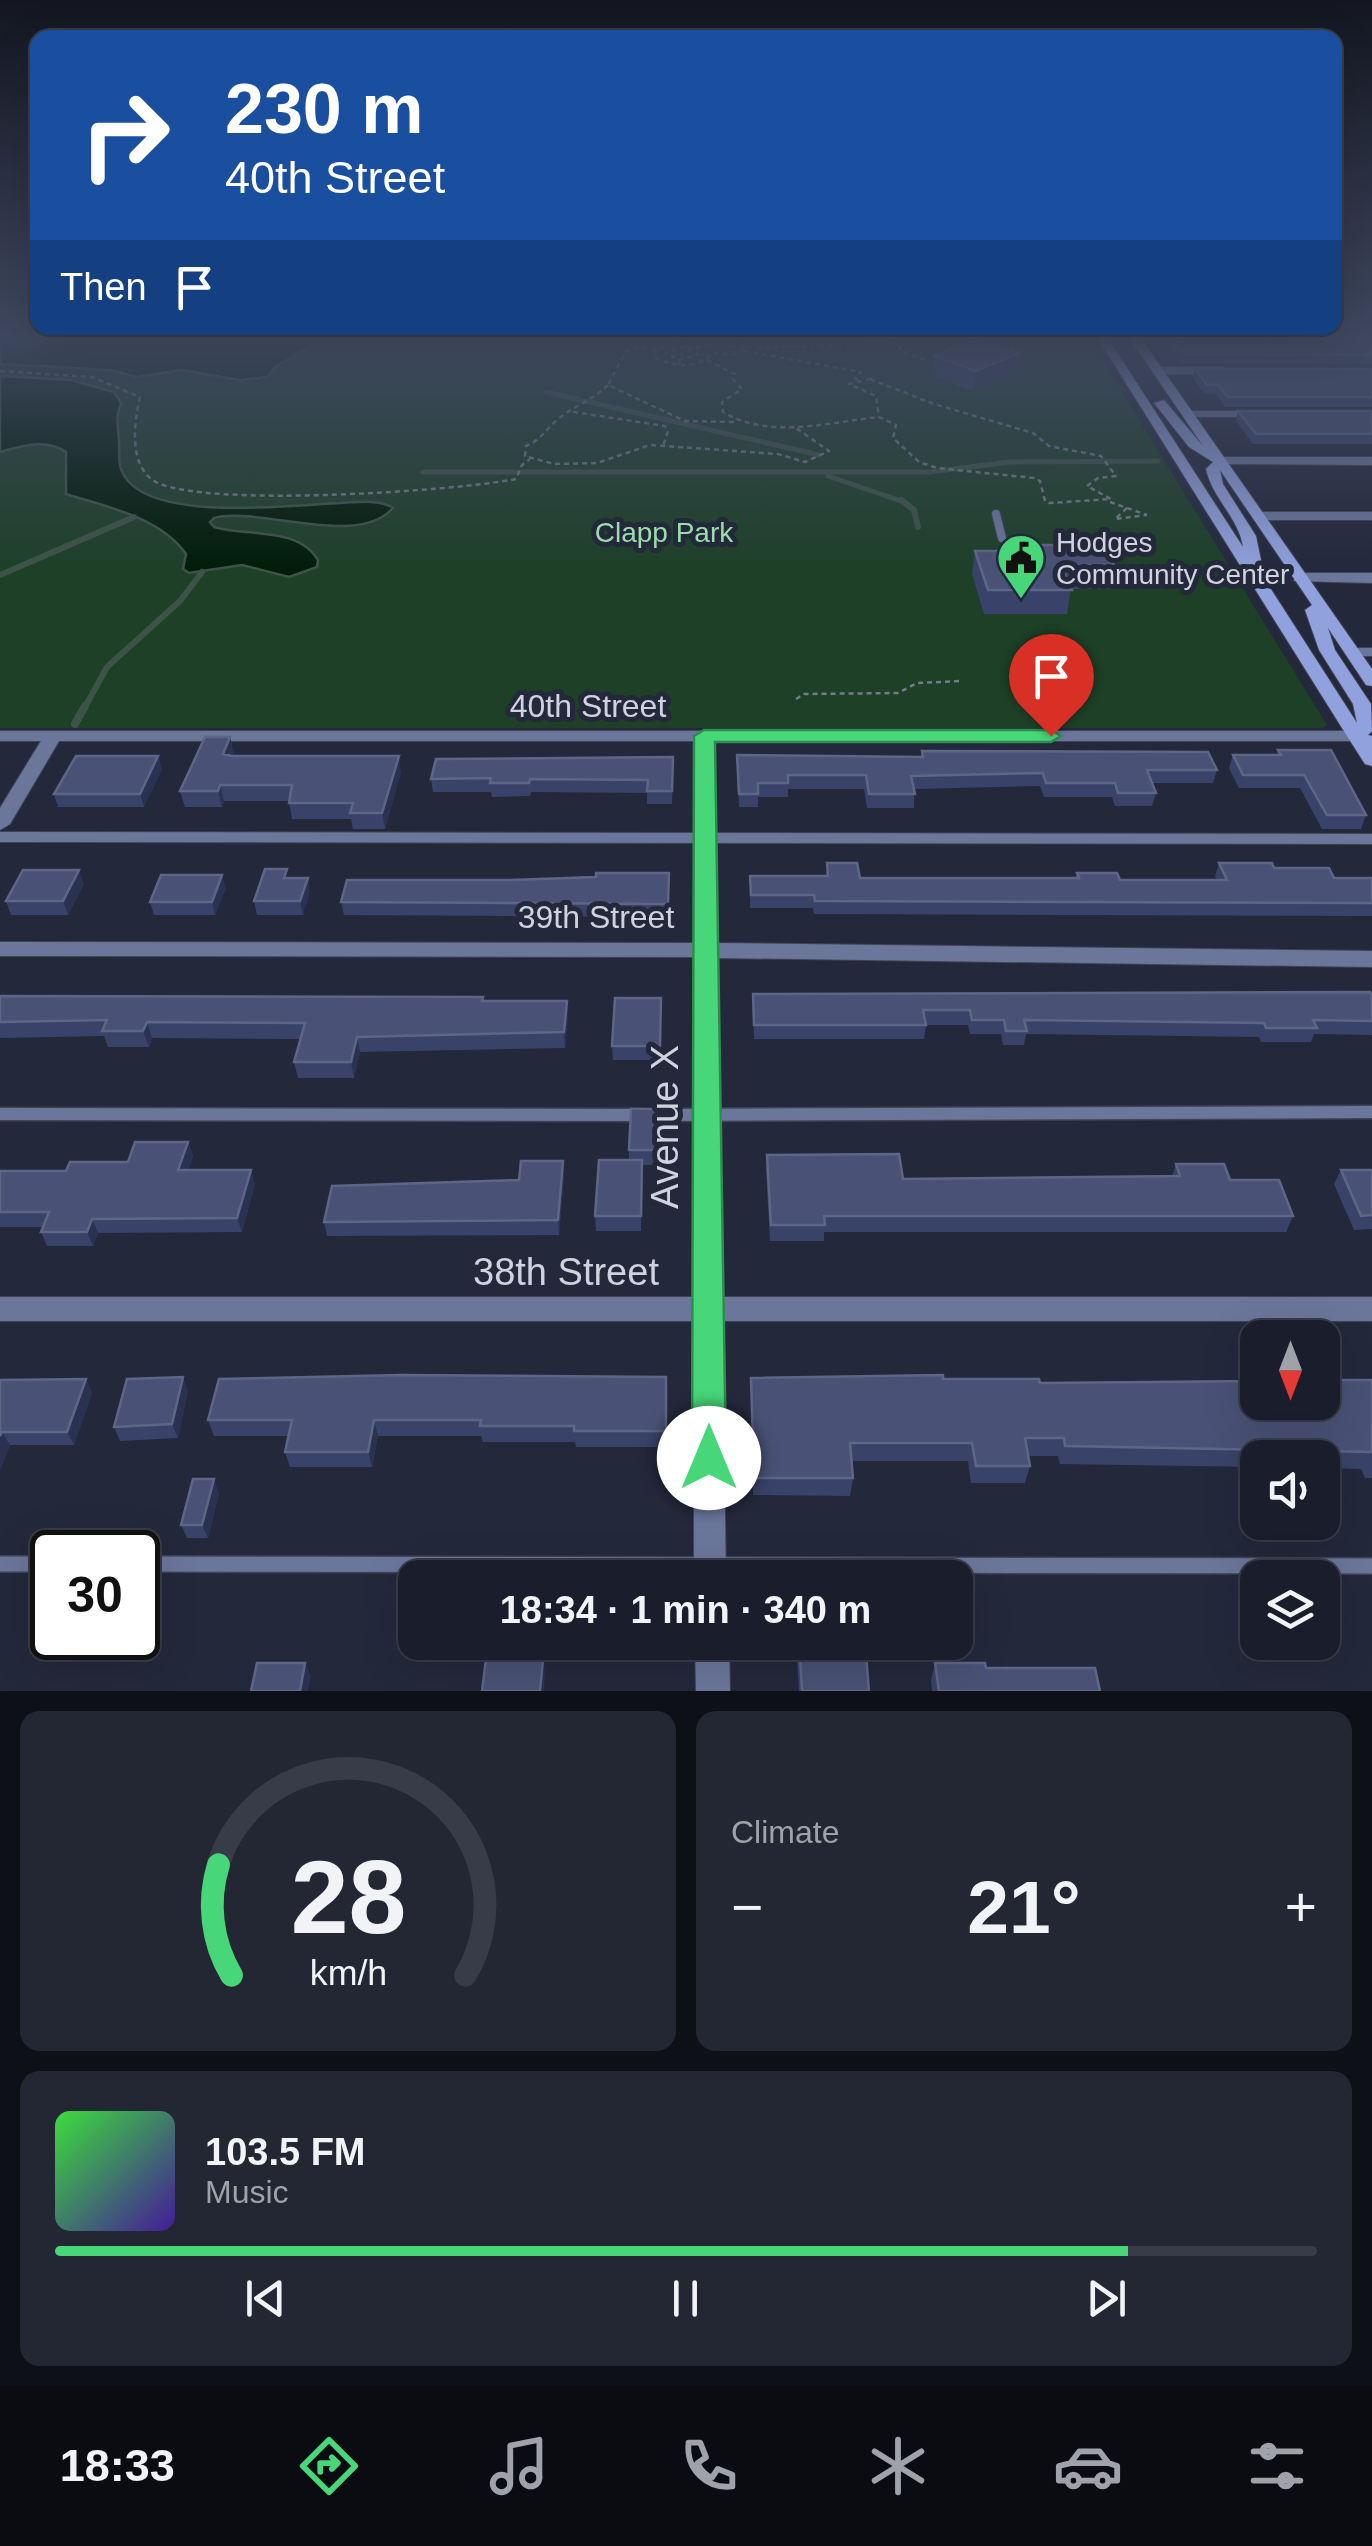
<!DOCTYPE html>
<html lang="en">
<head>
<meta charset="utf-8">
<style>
	:root { --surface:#1a1e2c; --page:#232734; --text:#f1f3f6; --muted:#9fa2a9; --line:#383c48; --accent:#47d779 }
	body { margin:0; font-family:Arial,sans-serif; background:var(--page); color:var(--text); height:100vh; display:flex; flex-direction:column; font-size:38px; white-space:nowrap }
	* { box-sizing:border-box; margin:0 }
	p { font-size:32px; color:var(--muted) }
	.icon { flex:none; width:55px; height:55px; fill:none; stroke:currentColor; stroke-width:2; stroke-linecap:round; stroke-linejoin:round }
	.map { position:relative; height:1691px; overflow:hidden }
	.sheet { display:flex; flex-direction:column; gap:20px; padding:20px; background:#0e1018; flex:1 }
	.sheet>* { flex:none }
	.guide { position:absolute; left:30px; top:30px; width:1312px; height:305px; border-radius:20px; box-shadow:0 10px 40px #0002,0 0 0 2px var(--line); background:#1a4fa0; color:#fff; overflow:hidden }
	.needle { width:65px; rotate:180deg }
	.tools { position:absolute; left:1240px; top:1320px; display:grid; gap:20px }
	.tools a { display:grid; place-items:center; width:100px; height:100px; border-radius:20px; background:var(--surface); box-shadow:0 10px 40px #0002,0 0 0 2px var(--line); font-size:50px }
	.speed { position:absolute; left:30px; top:1530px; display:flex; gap:20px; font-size:50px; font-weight:700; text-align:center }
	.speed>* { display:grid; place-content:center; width:130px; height:130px; border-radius:50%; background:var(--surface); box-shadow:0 10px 40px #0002,0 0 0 2px var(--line); line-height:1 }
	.speed .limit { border:5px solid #111; border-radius:15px; background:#fff; color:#111 }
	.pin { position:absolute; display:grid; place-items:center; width:85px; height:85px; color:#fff; margin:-102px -42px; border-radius:50% 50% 50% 0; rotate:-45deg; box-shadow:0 0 10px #0007 }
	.pin .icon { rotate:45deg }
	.me { position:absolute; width:110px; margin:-55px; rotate:0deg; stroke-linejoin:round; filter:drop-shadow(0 0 8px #0008) }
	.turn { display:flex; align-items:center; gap:35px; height:210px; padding:0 30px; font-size:45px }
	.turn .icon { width:130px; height:130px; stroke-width:2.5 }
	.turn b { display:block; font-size:70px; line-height:85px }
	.then { display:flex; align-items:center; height:95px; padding:0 30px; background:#0003; gap:20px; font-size:38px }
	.big { font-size:75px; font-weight:800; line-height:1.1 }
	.sheet .card { flex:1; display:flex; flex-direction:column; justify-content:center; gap:15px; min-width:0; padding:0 35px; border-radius:20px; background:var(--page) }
	.sheet .dial { align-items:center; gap:0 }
	.dial svg { height:260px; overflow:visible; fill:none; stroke:var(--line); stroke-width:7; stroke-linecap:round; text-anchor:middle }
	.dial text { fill:var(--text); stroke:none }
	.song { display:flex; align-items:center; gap:30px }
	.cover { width:120px; height:120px; border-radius:15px; background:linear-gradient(135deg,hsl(120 70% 55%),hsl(260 70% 35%)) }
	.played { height:10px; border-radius:5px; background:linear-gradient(90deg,var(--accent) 85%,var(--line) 85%) }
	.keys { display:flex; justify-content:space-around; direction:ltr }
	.heat { display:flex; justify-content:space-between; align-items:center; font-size:55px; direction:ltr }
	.sheet .tiles { flex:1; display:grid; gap:20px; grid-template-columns:1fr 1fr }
	.card:last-child { grid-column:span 2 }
	.trip { position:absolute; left:398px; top:1560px; width:575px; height:100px; border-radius:20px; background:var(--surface); box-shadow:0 10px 40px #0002,0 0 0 2px var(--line); font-weight:800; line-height:100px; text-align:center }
	.tab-bar { display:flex; height:160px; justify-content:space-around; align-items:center; background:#0a0c12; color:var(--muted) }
	.tab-bar .icon { width:70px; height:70px }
	.tab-bar .active { color:var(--accent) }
	.tab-bar b { font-size:45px; color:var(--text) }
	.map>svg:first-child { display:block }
	.green { fill:#1d4027 }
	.water { fill:#001c07; stroke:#3e5348; stroke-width:2.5 }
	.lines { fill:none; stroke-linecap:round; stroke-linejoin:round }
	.stream-far2 { stroke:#3e5348; stroke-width:5 }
	.stream-far1 { stroke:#3e5348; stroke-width:6 }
	.stream { stroke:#3e5348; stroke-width:8 }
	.service-far4-casing { stroke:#3f4355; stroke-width:8 }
	.service-far3-casing { stroke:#3f4355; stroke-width:10 }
	.service-far2-casing { stroke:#3f4355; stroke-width:12 }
	.service-far1-casing { stroke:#3f4355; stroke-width:15 }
	.service-casing { stroke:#3f4355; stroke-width:18 }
	.minor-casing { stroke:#3f4355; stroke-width:2 }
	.tertiary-casing { stroke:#3f4355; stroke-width:2 }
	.secondary-casing { stroke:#3f4355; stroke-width:2 }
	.path { stroke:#767b8b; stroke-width:2.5; stroke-dasharray:5 4; stroke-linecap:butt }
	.service-far4 { stroke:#6b769b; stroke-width:6 }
	.service-far3 { stroke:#6b769b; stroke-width:8 }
	.service-far2 { stroke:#6b769b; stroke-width:10 }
	.service-far1 { stroke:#6b769b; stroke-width:12 }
	.service { stroke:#6b769b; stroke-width:15 }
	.minor { fill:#6b769b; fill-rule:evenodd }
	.tertiary { fill:#6b769b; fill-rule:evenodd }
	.secondary { fill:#91a1dd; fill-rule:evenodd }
	.wall { fill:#394369 }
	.shaded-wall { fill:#2a3251 }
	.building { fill:#495276; stroke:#5e6686; stroke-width:2.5 }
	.route { fill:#47d779; stroke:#2e8c4f; stroke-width:2.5 }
	.labels { text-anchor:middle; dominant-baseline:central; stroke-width:10; stroke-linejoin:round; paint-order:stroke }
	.far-park-label { font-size:28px; fill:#99dea9; stroke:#23283b }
	.far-poi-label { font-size:28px; fill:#cfd3e0; stroke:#23283b; text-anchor:start }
	.street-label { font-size:32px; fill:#cfd3e0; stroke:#23283b }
	.near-street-label { font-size:38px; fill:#cfd3e0; stroke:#23283b }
</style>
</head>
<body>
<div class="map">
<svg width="1372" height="1691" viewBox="0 0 1372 1691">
	<rect width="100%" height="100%" fill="#23283b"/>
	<!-- green -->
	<path class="green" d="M0 337H1088L1327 725 1323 728H0Z"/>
	<!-- water -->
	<path class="water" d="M0 337H306L312 338 313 345 275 367 268 377 240 380 181 370 137 377 110 370 0 364Z
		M0 376 71 380 114 392 121 403C115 419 118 424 119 440 120 456 116 468 129 482 165 521 291 505 341 503 357 502 381 499 393 508 357 549 261 506 214 518L210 522 214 527C247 537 298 526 318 560L317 567 289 577 242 565 189 573 183 569 186 554C160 517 107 507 66 494V452C46 438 22 446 0 452Z"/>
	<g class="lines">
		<!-- stream-far2 -->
		<path class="stream-far2" d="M546 392 819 455
			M423 472H930L1010 462 1158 461
			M828 476 904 502"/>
		<!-- stream-far1 -->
		<path class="stream-far1" d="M901 500 914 510 918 527
			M0 575 134 517
			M84 709 107 667 180 601 202 572"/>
		<!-- stream -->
		<path class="stream" d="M75 724 85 706"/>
		<!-- service-far4 casing -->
		<g class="service-far4-casing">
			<path id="service-far4" d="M1189 414H1251"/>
		</g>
		<!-- service-far3 casing -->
		<g class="service-far3-casing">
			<path id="service-far3" d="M996 514 1002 538
				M1258 516H1372
				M1351 652H1372"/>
		</g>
		<!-- service-far2 casing -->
		<g class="service-far2-casing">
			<path id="service-far2" d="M0 837 1372 839"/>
		</g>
		<!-- service-far1 casing -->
		<g class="service-far1-casing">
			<path id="service-far1" d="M0 1114 641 1115
				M658 1115 1372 1112"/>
		</g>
		<!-- service casing -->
		<g class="service-casing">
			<path id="service" d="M0 1564H52
				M138 1564 1372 1566"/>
		</g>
		<!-- minor casing -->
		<g class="minor-casing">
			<path id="minor" d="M1159 367H1222L1228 371 1222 375 1155 374 1153 371Z
				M1299 573H1372V583L1294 581V575Z
				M53 731 62 736 10 824 0 830V808L44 736Z
				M704 731 713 736 716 943 1372 951V967L717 958 722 1297H1372V1321H722L726 1578H694V1321H0V1297H694L695 957 0 956V942L695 943V736Z
				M695 1642H729L730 1691H696Z"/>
		</g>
		<!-- tertiary casing -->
		<g class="tertiary-casing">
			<path id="tertiary" d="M1222 457H1372V465L1217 464V458Z
				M0 731H1356L1365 736 1356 741H0Z"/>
		</g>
		<!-- secondary casing -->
		<g class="secondary-casing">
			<path id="secondary" d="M1097 337H1107L1243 547C1239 518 1212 498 1206 469L1213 462 1189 447 1154 403 1164 400 1203 446 1129 337H1140L1372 669V686L1366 685 1328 628 1335 650 1371 704 1372 731 1368 735 1372 736V766L1365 764 1347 736ZM1220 470 1312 605 1305 610 1319 650 1353 704 1357 723 1258 569 1262 565 1256 536 1223 484Z"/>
		</g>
		<!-- path -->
		<path class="path" d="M699 337 656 349 654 357C675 367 695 370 713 353L734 354 747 348 730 337
			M894 337 901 351 926 360
			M1007 337 1014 355
			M680 347 694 349 698 355 680 359 665 354Z
			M747 348 897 343
			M656 349 640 347 626 351 608 385 685 421 734 422
			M744 351 861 372 855 378 858 380
			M707 360 735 374 733 379 742 389 722 402 723 412C769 440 829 422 879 417
			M679 365 682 353C704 343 723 342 746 349
			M0 371 92 377 140 397C134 422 128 467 156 482 205 508 456 491 516 479L522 465 530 459
			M870 379 934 404 1033 433 1049 446 1101 456 1116 476 1098 478 1087 486 1111 499 1050 503 1045 501 1040 481 1034 478 937 468 919 462 893 438 896 425 879 417 876 396 849 384Z
			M608 385C593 400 574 406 558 419 546 429 542 439 526 446L525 456 554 464 597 463 650 445 778 454 805 462 829 451 793 426
			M573 412 665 426 668 431 663 446
			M1110 502 1147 515
			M1127 508 1115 519 1147 515
			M796 699 804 694 898 693 917 683 961 681"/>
		<!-- service-far4 -->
		<use href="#service-far4" class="service-far4"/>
		<!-- service-far3 -->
		<use href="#service-far3" class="service-far3"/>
		<!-- service-far2 -->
		<use href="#service-far2" class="service-far2"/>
		<!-- service-far1 -->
		<use href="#service-far1" class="service-far1"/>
		<!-- service -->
		<use href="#service" class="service"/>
		<!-- minor -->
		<use href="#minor" class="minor"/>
		<!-- tertiary -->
		<use href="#tertiary" class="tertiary"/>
		<!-- secondary -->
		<use href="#secondary" class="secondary"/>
	</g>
	<!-- wall -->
	<path class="wall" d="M1164 336H1372V364L1182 363Z
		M1020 353 1017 373 973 391 932 376 934 356Z
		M1195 369H1372V407H1225L1216 394H1205L1193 378Z
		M1238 411H1372V444H1253L1236 421Z
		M1055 541 1114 565 1109 589H1071L1067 614H984L972 574 975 551H1003L1004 545H1054Z
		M230 737 234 752 232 756 401 772 385 829H353L351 819H292L289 801H224L222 807H185L180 791Z
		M1278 750 1366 815 1361 829H1322L1300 788H1239L1229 768 1233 755H1277Z
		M922 751 1217 770 1213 783H1152L1156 793 1152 806H1115L1112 797H1044L1040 786 914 789V808H867L864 789H788V797H758V807H739L737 755 921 757Z
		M158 756 162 769 144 807H58L54 794Z
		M673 757 672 804H647V793L531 792 530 796 492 797 491 792H433L431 779Z
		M827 863 860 878H1076L1077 873 1120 880H1217L1215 876 1219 863 1274 868 1334 878H1372V916L814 914 813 908H750V876H826Z
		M669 873 668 917 344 915 341 902 510 880Z
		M289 878 310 891 303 915H257L254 901Z
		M84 884 68 915H11L6 901Z
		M226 888 215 915H154L150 902Z
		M753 994 1372 996V1035L1314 1034 1311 1042H1261L1259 1037 1026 1034 1024 1045H1003L1001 1034H970L968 1025H926L924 1039H754Z
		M0 996 483 1001 568 1016 565 1048 360 1052 354 1078H298L294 1062 300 1039 152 1038 149 1047H108L104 1036 0 1038Z
		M661 998 660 1060H613L612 1046Z
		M672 1109 671 1165H642L641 1231H596L595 1216 629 1160V1150Z
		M188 1142 193 1156 188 1170 255 1184 242 1232 98 1233 93 1246H47L41 1232 43 1227H0V1171H66L128 1162Z
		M767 1155 903 1179 1172 1177 1176 1164 1230 1180 1293 1216 1286 1232H824V1241H770L766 1171Z
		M563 1161 564 1176 559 1235 327 1236 324 1222 519 1180Z
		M1341 1170H1372V1229L1354 1230 1334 1184Z
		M666 1377V1447H576L575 1442H483L481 1436H378L372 1467H290L285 1452 288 1436H214L208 1420Z
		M751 1378 943 1379 1040 1383 1372 1380V1478H1365L1361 1469 1322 1468V1458H1258V1467L1060 1464 1058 1456H1029L1030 1466 1025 1483H971L968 1461H851L853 1478 850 1496 753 1495Z
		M86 1379 92 1393 74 1445H10L0 1470V1380Z
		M188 1391 178 1438 120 1441 114 1427Z
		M219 1493 208 1538H187L181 1525Z
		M796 1642H865L869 1691H799Z
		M935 1663 986 1668 1100 1691H932L931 1680Z"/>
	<!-- shaded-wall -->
	<path class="shaded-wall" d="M1020 353 1017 373 973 391 976 371Z
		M230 737 234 752 227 770 223 754Z
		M158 756 162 769 144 807 140 794Z
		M399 756 401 772 385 829 382 813Z
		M220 785 224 801 222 807 218 791Z
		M79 870 84 884 68 915 63 901Z
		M222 875 226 888 215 915 212 902Z
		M308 878 310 891 303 915 300 901Z
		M567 1001 568 1016 565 1048 564 1032Z
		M147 1022 152 1038 149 1047 143 1031Z
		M357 1037 360 1052 354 1078 351 1062Z
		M188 1142 193 1156 183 1184 178 1170Z
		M563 1161 564 1176 559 1235 558 1220Z
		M251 1170 255 1184 242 1232 237 1218Z
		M92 1219 98 1233 93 1246 87 1232Z
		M183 1377 188 1391 178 1438 172 1424Z
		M86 1379 92 1393 74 1445 67 1432Z
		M374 1420 378 1436 372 1467 368 1452Z
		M2 1432 10 1445 0 1470V1436Z
		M214 1479 219 1493 208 1538 202 1525Z
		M543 1659 545 1674 544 1691H540Z
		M305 1663 311 1677 308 1691H300Z"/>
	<!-- building -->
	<path class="building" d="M1172 336H1372V355L1184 354Z
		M972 341 1020 353 976 371 934 356Z
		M1195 369H1372V397H1228L1218 385H1207Z
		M1238 411H1372V434H1256Z
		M1055 541H1102L1114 565H1061L1072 590H988L975 551H1006L1004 545H1056Z
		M205 737H230L223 754 232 756H399L382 813H350L353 803H289L292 785H220L218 791H180Z
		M1278 750H1331L1366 815H1327L1304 775H1243L1233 755H1281Z
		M922 751 1208 752 1217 770H1147L1156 793H1118L1115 783H1046L1043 773 911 776 915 794H869L866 775H788V783H758V794H739L737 755 923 757Z
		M76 756H158L140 794H54Z
		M673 757 672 791H647L648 780 530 779 529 783H490L491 778 431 779 436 759Z
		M827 863H857L860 878H1079L1077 873H1117L1120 880H1227L1219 863H1272L1274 868H1329L1334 878H1372V903L815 901 814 895H751L750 876H828Z
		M265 869H287L284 878H308L300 901H254Z
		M23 870H79L63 901H6Z
		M596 873H669L668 904 341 902 347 880H510L596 877Z
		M161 875H222L212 902H150Z
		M1370 992 1372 996V1021L1313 1020 1317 1028H1266L1264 1023 1024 1020 1027 1031H1006L1004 1020H972L970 1010H923L926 1025H754L753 994Z
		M0 996 483 997 482 1001H567L564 1032 357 1037 351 1062H294L305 1023 147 1022 143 1031H102L107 1020 0 1022Z
		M615 998H661L660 1046H612Z
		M631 1109H672L671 1150H629Z
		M135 1142H188L178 1170H251L237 1218 92 1219 87 1232H41L49 1212H0V1171H66L70 1162H128Z
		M899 1154 903 1179 1180 1176 1176 1164H1224L1230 1180H1279L1293 1216H824L825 1225H771L767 1155Z
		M599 1160H642L641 1216H595Z
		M521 1161H563L558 1220 324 1222 332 1186 519 1180Z
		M1341 1170H1372V1215L1361 1216Z
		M401 1375 666 1377V1431H574V1426H480L481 1420H374L368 1452H285L292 1420H208L219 1379Z
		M943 1375V1379H1039L1040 1383 1258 1381V1402H1322V1380H1372V1452L1065 1446 1064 1438H1025L1030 1466H976L972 1443H850L853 1478H754L751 1378Z
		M183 1377 172 1424 114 1427 127 1379Z
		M86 1379 67 1432H2L0 1436V1380Z
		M193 1479H214L202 1525H181Z
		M799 1642H865L869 1691H802Z
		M486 1659H543L540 1691H482Z
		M257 1663H305L300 1691H251Z
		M935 1663H985L986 1668H1095L1100 1691H939Z"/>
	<!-- sky -->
	<linearGradient id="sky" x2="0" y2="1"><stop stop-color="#131620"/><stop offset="0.59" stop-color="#3f4860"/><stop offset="1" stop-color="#3f4860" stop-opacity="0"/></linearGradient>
	<rect width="1372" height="573" fill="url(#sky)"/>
	<!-- route -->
	<path class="route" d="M704 730H1051L1061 736 1051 742H715L726 1458 721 1470 709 1475 697 1470 692 1458 694 736Z"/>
	<!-- icons -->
	<defs>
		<g id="civic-pin" transform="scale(2.5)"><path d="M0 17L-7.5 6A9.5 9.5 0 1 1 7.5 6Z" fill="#47d779" stroke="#23283b"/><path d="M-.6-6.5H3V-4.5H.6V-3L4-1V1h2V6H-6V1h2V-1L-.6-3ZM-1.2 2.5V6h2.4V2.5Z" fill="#111"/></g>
	</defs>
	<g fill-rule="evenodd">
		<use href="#civic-pin" x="1021" y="558"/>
	</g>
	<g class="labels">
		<!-- far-park labels -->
		<g class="far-park-label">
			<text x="664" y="532">Clapp Park</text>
		</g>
		<!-- far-poi labels -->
		<g class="far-poi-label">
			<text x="1056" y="542">Hodges<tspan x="1056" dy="32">Community Center</tspan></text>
		</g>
		<!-- street labels -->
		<g class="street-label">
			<text x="588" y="706">40th Street</text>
			<text x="596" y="917">39th Street</text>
		</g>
		<!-- near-street labels -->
		<g class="near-street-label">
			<text transform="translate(665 1127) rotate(-90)">Avenue X</text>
			<text x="566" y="1272">38th Street</text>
		</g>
	</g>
</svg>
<div class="tools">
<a><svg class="needle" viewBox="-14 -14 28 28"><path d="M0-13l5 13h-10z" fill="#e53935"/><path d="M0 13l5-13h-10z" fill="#9fa2a9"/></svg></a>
<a><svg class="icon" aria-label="sound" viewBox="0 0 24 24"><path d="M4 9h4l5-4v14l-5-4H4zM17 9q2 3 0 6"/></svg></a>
<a><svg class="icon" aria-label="layers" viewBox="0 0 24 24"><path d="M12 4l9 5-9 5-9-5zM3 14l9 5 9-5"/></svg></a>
</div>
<div class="speed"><div class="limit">30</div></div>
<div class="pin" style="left:1051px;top:736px;background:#d93025"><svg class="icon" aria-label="arrive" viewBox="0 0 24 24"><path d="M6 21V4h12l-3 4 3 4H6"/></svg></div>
<svg class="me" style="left:709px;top:1458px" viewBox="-20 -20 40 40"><circle r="19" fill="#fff"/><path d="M0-13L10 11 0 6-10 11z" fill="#47d779"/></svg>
<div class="trip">18:34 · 1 min · 340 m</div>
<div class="guide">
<div class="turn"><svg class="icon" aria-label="right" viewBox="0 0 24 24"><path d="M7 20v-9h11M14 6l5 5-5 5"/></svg><div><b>230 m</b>40th Street</div></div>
<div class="then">Then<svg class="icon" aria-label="arrive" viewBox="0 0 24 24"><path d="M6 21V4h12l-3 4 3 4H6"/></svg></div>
</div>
</div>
<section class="sheet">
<div class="tiles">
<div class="card dial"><svg viewBox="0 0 100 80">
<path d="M14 69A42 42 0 1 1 86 69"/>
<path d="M14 69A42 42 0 0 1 10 35" stroke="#47d779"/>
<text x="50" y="56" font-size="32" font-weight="700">28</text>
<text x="50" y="72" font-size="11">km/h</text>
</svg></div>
<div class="card"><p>Climate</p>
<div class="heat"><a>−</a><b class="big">21°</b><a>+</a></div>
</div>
<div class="card">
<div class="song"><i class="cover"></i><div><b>103.5 FM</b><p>Music</p></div></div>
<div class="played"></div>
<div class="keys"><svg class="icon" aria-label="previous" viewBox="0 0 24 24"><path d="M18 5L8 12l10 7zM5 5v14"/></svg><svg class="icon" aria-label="pause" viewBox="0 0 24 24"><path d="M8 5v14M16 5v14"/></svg><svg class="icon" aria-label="next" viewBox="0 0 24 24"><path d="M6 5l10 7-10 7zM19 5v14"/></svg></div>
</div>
</div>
</section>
<nav class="tab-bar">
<b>18:33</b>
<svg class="icon active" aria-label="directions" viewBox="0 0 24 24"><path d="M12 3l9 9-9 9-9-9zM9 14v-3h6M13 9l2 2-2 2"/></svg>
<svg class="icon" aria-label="music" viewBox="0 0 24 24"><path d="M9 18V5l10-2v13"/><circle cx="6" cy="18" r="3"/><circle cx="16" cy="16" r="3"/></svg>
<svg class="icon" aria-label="phone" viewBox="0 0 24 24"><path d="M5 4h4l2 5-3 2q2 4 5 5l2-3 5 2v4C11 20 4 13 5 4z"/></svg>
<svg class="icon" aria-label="climate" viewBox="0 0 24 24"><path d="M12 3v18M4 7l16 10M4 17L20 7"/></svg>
<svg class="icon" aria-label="car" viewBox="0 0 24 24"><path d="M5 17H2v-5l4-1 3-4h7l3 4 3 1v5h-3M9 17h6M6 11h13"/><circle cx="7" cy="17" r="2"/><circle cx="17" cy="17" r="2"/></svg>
<svg class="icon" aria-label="filters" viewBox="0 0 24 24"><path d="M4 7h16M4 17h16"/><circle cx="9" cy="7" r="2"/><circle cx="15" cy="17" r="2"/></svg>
</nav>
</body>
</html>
